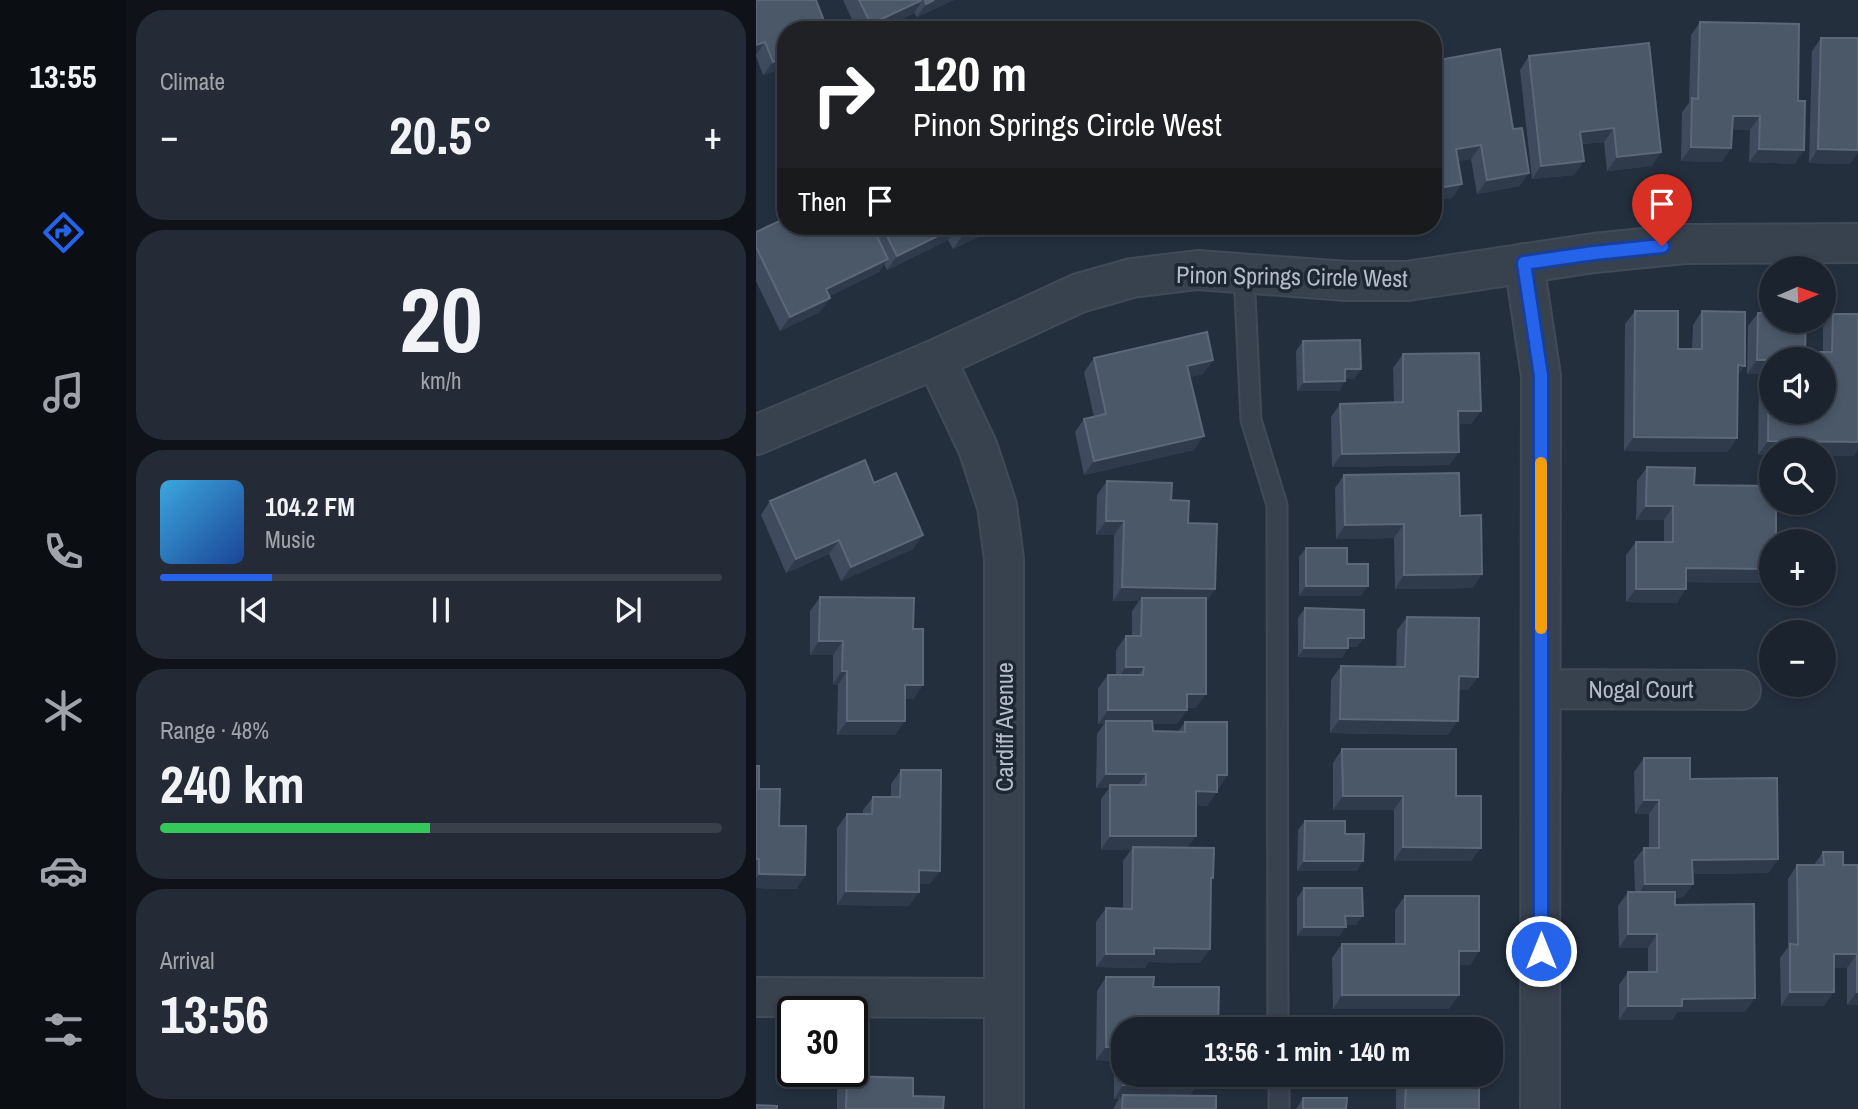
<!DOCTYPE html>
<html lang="en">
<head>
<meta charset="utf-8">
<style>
	:root { --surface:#1b232e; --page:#242b36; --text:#f1f3f6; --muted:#a0a4aa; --line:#39404a; --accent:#2563eb }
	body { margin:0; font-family:"Archivo Narrow",sans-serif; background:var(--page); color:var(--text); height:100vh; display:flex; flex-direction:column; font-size:26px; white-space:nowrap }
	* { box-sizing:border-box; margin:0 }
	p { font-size:23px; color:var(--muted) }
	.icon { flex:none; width:38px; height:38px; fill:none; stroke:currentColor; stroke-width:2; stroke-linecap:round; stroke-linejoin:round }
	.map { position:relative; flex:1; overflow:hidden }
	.details { display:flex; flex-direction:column; gap:10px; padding:10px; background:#0f1319; width:630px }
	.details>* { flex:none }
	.top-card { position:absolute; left:21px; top:21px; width:665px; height:214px; border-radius:28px; box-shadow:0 4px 10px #0003,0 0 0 2px var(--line); background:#202124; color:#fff; overflow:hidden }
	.needle { width:46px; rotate:88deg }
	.fabs { position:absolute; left:1003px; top:256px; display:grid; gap:14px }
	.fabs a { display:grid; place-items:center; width:77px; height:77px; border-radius:50%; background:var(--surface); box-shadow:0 4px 10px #0003,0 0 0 2px var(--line); font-size:35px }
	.speed { position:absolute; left:21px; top:996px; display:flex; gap:14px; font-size:35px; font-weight:700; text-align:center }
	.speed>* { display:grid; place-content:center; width:91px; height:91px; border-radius:50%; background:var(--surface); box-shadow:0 4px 10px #0003,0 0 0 2px var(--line); line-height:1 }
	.speed .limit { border:4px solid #111; border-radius:10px; background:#fff; color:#111 }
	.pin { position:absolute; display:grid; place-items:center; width:60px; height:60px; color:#fff; margin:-72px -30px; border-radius:50% 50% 50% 0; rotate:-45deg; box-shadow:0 0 7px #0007 }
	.pin .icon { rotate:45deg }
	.me { position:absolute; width:77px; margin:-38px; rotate:0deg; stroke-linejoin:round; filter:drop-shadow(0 0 5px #0008) }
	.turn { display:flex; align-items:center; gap:24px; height:147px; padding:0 21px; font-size:32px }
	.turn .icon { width:91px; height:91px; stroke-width:2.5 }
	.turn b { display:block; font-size:49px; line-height:60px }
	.then { display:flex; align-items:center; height:66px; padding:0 21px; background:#0003; gap:14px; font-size:26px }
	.big { font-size:52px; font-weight:700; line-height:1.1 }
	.details .card { flex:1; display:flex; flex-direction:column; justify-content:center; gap:10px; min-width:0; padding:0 24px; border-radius:28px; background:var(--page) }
	.details .dial { align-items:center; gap:0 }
	.dial b { font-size:91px; line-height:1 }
	.song { display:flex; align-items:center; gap:21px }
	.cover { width:84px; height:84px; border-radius:10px; background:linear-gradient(135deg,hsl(200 70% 55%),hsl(220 70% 35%)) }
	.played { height:7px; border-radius:4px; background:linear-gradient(90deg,var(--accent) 20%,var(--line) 20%) }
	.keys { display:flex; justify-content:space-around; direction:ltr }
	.heat { display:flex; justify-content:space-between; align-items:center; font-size:38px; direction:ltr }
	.charge { height:10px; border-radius:5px; background:linear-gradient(90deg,#34c759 48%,var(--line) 0) }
	.trip { position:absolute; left:355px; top:1017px; width:392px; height:70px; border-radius:28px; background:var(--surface); box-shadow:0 4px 10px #0003,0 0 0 2px var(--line); font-weight:700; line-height:70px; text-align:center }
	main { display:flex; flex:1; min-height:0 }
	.dock { display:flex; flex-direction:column; width:126px; justify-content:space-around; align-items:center; background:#0b0e12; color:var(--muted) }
	.dock .icon { width:49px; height:49px }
	.dock .on { color:var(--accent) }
	.dock b { font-size:32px; color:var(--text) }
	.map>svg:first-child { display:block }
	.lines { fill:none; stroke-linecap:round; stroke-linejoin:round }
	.lane-casing { stroke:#414a57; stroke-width:23 }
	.street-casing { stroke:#414a57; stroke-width:42 }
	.lane { stroke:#38414e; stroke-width:19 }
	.street { stroke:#38414e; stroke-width:38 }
	.wall { fill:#3f4b5c }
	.shaded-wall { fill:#2f3b4b }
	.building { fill:#4b5868; stroke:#5c6777; stroke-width:2; fill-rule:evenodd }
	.route-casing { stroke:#184099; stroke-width:18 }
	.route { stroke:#2563eb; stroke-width:12 }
	.slow { stroke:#f59e0b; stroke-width:12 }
	.labels { text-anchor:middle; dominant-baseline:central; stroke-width:7; stroke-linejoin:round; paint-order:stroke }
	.street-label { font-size:24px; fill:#b4bcc9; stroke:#1d2633 }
</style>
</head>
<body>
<main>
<nav class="dock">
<b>13:55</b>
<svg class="icon on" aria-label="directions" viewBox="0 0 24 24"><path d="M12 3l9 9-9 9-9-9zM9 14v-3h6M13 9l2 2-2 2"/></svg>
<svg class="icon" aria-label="music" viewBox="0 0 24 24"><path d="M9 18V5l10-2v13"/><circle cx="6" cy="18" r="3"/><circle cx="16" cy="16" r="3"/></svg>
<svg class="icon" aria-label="phone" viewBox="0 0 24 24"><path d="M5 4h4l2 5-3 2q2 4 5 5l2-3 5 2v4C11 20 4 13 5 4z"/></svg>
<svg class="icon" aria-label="climate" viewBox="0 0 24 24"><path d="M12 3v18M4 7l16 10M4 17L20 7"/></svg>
<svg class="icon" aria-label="car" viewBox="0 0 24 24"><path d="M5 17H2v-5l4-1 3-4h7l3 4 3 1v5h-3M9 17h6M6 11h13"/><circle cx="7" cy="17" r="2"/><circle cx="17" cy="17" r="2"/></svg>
<svg class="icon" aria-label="filters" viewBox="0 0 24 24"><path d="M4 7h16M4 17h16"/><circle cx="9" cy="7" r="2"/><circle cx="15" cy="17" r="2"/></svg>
</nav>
<section class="details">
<div class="card"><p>Climate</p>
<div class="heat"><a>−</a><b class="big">20.5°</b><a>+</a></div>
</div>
<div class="card dial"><b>20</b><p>km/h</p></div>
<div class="card">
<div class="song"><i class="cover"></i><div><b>104.2 FM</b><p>Music</p></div></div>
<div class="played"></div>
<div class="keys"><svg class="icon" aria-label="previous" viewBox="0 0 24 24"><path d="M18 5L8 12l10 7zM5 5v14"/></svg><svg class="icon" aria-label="pause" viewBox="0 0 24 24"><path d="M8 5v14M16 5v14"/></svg><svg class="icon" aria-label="next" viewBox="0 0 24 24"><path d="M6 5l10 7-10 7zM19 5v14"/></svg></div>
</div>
<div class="card"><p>Range · 48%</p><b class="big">240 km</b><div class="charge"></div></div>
<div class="card"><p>Arrival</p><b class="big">13:56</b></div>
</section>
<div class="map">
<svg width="1102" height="1109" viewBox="0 0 1102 1109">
	<rect width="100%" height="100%" fill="#242f3e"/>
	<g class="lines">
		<!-- lane casing -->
		<g class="lane-casing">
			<path id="lane" d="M488 274 495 420 521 505 522 1029
				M523 1074V1109"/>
		</g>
		<!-- street casing -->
		<g class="street-casing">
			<path id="street" d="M768 263 785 376 784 1109
				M180 359 222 448 241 506 248 559V1109
				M0 435 180 359 323 293 376 278 442 270 591 281H651L838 253 928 244 1102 243
				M785 689 985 690
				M0 997 248 998"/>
		</g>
		<!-- lane -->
		<use href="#lane" class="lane"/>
		<!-- street -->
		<use href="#street" class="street"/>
	</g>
	<!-- wall -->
	<path class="wall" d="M0 0 30 30V67L7 75 0 56Z
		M87 0H198L161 17 158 13 123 30H101Z
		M944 22 1039 164 993 162 994 130 976 129 966 162 925 161 926 112 933 103 935 35Z
		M1065 38 1094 164 1053 163 1056 51Z
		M893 43 896 166 851 171 848 142 826 144 818 175 776 179 764 70 773 56Z
		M677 61 757 129 773 173 763 186 721 194 715 159 702 161 696 198Z
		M30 226H243L241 228 197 249 192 240 131 270 128 264 123 272 73 296 74 298 64 312 24 331 0 281V232Z
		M879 311 922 349H936L937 325 946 311 982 376 981 438 971 452 868 451 869 324Z
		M1002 313 1049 352H1067V327L1077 314 1098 456H1068V450H1015V455H1002L1003 374H991L992 326Z
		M547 341 605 369 598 379H589L583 391H541L540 351Z
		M647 354 725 411 715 424H702L703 452 693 465 576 467 575 417 584 404 638 403 637 368Z
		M338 358 457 360 447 374 434 377 438 450 328 475 319 432 328 419 338 417 328 372Z
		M891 467 938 485 1010 583 930 582 921 603 870 602V555L880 542H908V520H880L881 481Z
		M588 475 704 516 726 574 716 588 639 589 638 538 580 539 579 488Z
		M351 481 415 500 432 523 459 589 450 602 440 708H431L421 724H396L397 731 422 732 429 722 471 775 451 806 440 805 432 848 455 882 444 963 392 962 389 968 340 967V922L350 908 367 909V861L375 850H345V799L353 788H340L341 734 348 724H342V688L352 675H360V650L370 636H376V611L383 601H357L358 535H340L341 495Z
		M118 483 167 535 157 549 85 581 73 554 30 573 5 515 14 501Z
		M550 548 605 596H543V557Z
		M64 597 157 629 167 685 157 699H149L139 735H81L82 685 77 684V655H54V611Z
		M549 608 601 647H592L586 658 542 657V618Z
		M651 617 722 677 712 690H703L692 735 574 733 575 680 585 666 640 667 641 630Z
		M586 749 700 796 715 861H638V810H577V763Z
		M888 758 934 779 1022 859 1012 873 937 874V884L927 897 919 898V905L989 1012H921L916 1020H863V985L872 972H892V948H863L862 906 872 892H879L878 861 888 848H893V814H879L878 772Z
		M0 766 3 789 49 875 40 889 0 888Z
		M145 770 174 884H163L153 906 81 905V828L91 814H107V810L117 797H135V784Z
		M549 821 601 871H541L542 830Z
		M1067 852 1087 865H1102V1005H1091V968H1078L1068 1006H1025L1024 958 1032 947V879L1041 865H1058Z
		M548 888 600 925H590L583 936H541V898Z
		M649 896 723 951 714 965H703L693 1009H577L576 958 586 944H639V910Z
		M350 977 368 1029 434 1095 460 1109H357L363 1099H358V1061L340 1060 341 991Z
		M576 1074H723V1109H640V1089H576Z
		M91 1076 157 1096 187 1109H81V1090Z
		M547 1098 590 1109H540Z"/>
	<!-- shaded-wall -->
	<path class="shaded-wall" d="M166 0H167L158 13 123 30H111L115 24Z
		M178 0H198L161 17 170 4Z
		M9 42 0 55V45Z
		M30 57V67L7 75 17 62Z
		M977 116H1004L994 130 967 129Z
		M858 128 848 142 814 145 824 132Z
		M725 145 715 159 691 163 700 149Z
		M935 147 975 148 966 162 925 161Z
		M1003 149 1048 150 1039 164 993 162Z
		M1062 149 1102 150V153L1094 164 1053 163Z
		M905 152 896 166 851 171 861 157Z
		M828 161 818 175 776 179 785 166Z
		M773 173 763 186 721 194 731 180Z
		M706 184 696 198 677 201V189Z
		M202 226 192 240 131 270 141 256Z
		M227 226H243L241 228 197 249 207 235Z
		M132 259 123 272 60 303 70 289Z
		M74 298 64 312 24 331 34 317Z
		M457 360 447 374 422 380 431 366Z
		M1001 360H1013L1003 374H991Z
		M982 365 989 366 979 379Z
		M589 369H605L598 379H582Z
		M589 381 583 391H541L548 382Z
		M702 411H725L715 424 692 425Z
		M448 436 438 450 328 475 338 461Z
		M878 437 981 438 971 452 868 451Z
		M1012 441 1102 442V450L1098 456H1068V450H1015V455H1002Z
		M703 452 693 465 576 467 586 454Z
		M890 506H917L908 520H880Z
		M350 521H368L358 535H340Z
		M648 524 638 538 580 539 589 525Z
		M167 535 157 549 85 581 95 567Z
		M83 540 73 554 30 573 40 559Z
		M930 568 1015 569V576L1010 583 920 582Z
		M726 574 716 588 639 589 648 575Z
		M550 586H612L605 596H543Z
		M366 587 459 589 450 603 386 598 383 601H357Z
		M880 589H930L921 603 870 602Z
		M592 638H608L601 647H585Z
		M63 641H87L77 655H54Z
		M548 648H592L586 658 542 657Z
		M370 667H388L378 680 360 681Z
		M86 671H91L82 685 77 684Z
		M703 676 722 677 712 690H693Z
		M149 685H167L157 699H140Z
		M431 694H450L440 708 421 707Z
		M352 710H431L421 724H350V721L348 724H342Z
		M584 719 702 721 692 735 574 733Z
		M91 721H149L139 735H81Z
		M350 774H390L380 788 354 785 353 788H340Z
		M461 775H471L461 789Z
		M440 791 461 792 451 806 431 805Z
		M587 796H647L638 810H577Z
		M888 800H903L893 814H879Z
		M354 836H440L430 850 377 847 375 850H345Z
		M647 847 725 848 715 861H638Z
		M1022 859 1012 873 927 874 936 860Z
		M548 861H607L601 871H541Z
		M163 870 184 871 174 884H153Z
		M3 874 49 875 40 889 0 888V879Z
		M889 884H937L927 897 879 898Z
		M90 891 163 892 153 906 81 905Z
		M589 916H607L600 925H582Z
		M548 927H590L583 936H541Z
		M872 934H901L892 948H863Z
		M398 948 454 949 444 963 392 962 389 968 340 967 350 954Z
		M703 951H723L714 965H693Z
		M1078 954H1101L1091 968H1068Z
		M1034 992H1078L1068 1006H1025Z
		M1101 992H1102V1005H1091Z
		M586 995H703L693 1009H577Z
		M999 998 989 1012H921L916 1020H863L872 1006 926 999Z
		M350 1047H368V1048L358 1061 340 1060Z
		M585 1076H650L640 1089H576Z
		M367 1085 441 1086 431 1100 367 1095 363 1099H358Z"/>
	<!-- building -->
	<path class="building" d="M0 0H60L68 21 64 22 67 30H30V57L17 62 9 42 0 45Z
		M103 0H166L115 24Z
		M169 0H178L170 4Z
		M944 22 1043 24 1042 101H1049L1048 150 1003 149 1004 116H977L975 148 935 147 936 98 942 99Z
		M1065 38H1102V150L1062 149Z
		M893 43 905 152 861 157 858 128 824 132 828 161 785 166 773 56Z
		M744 49 757 129 766 128 773 173 731 180 725 145 700 149 706 184 677 189V61Z
		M30 218V226H116L132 259 70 289 74 298 34 317 0 247V232Z
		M126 226H227L207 235 202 226 141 256Z
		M879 311H922V349H946V311L989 312V366L982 365 981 438 878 437Z
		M1002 313H1015V320H1050L1049 352H1076L1077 314H1102V442L1012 441 1013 360H1001ZM1015 359H1068V411H1015Z
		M451 332 457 360 431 366 448 436 338 461 328 419 350 414 338 358Z
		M604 340 605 369H589V381L548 382 547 341Z
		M723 353 725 411H702L703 452 586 454 584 404 647 402V354Z
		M109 460 118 483 140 473 167 535 95 567 83 540 40 559 14 501Z
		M891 467 939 468 938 485 1015 486V502H1020V541H1015V569L930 568V589H880V542H917V506H890Z
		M703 473 704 516 725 515 726 574 648 575V524L589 525 588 475Z
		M351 481 416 483 415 500 433 501 432 523 461 524 459 589 366 587 368 521H350Z
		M550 548H591V564H612V586H550Z
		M64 597 158 598 157 629H167V685H149V721H91V671H86L87 641H63Z
		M386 598H450V694H431V710H352V675H387L388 667H370V636H385Z
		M549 608 608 610V638H592V648H548Z
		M651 617 723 618 722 677 703 676 702 721 584 719 585 666 649 667Z
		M350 721H396L397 731 429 732V722H471V775H461V792L440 791V836H354V785H390V774H350Z
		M586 749H700V796H725V848L647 847V796H587Z
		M888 758H934V779L1021 778 1022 859 936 860 937 884H889L888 848H903V800H888Z
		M0 766H3V789H24L23 826H50L49 875 3 874V859H0Z
		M145 770H185L184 871 163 870V892L90 891 91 814H116L117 797H144Z
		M549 821H589V834H608L607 861H548Z
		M377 847 458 848 457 878H455L454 949 398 948V954H350V908L376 909Z
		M1067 852H1087V865H1102V992H1101V954H1078V992H1034V944L1042 945 1041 865H1068Z
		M548 888H606L607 916H589L590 927H548Z
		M872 892H919V905L998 904 999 998 926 999V1006H872V972H901V934H872Z
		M649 896H723V951H703V995H586V944H649Z
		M350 977H398L397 987H463L462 1029H368V1047H350Z
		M585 1026H703V1029H585Z
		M368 1074H441V1086L367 1085Z
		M585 1074H723V1109H649L650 1076H585Z
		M91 1076 157 1078V1096L188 1097 187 1109H90Z
		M367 1095 460 1096V1109H366Z
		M547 1098H591L590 1109H547Z
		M0 1105 21 1106V1109H0Z"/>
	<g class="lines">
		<!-- route casing -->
		<g class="route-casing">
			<path id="route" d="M785 951V376L768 263 838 253 906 246"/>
		</g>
		<!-- route -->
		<use href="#route" class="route"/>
		<!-- slow -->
		<path class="slow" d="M785 463V628"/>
	</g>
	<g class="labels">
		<!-- street labels -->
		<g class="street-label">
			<text transform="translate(536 276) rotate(1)">Pinon Springs Circle West</text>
			<text x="885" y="689">Nogal Court</text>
			<text transform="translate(248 727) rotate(-90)">Cardiff Avenue</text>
		</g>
	</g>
</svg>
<div class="fabs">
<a><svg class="needle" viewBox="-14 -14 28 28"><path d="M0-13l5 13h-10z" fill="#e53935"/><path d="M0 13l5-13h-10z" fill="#a0a4aa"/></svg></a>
<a><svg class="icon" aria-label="sound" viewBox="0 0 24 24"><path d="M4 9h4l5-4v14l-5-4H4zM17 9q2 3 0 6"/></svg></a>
<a><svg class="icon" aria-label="search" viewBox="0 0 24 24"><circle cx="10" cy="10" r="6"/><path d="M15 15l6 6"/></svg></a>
<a>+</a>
<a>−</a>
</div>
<div class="speed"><div class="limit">30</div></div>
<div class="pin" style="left:906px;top:246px;background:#d93025"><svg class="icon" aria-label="arrive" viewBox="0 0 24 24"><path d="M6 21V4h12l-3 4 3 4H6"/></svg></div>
<svg class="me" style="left:785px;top:951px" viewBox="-20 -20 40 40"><circle r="17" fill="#2563eb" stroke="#fff" stroke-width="3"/><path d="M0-11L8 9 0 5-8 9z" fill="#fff"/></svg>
<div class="trip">13:56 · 1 min · 140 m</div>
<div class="top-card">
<div class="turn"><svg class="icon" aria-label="right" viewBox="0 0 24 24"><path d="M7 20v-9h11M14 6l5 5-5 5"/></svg><div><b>120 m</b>Pinon Springs Circle West</div></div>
<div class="then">Then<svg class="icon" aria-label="arrive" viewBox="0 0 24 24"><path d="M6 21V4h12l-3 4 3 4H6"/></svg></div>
</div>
</div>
</main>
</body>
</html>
